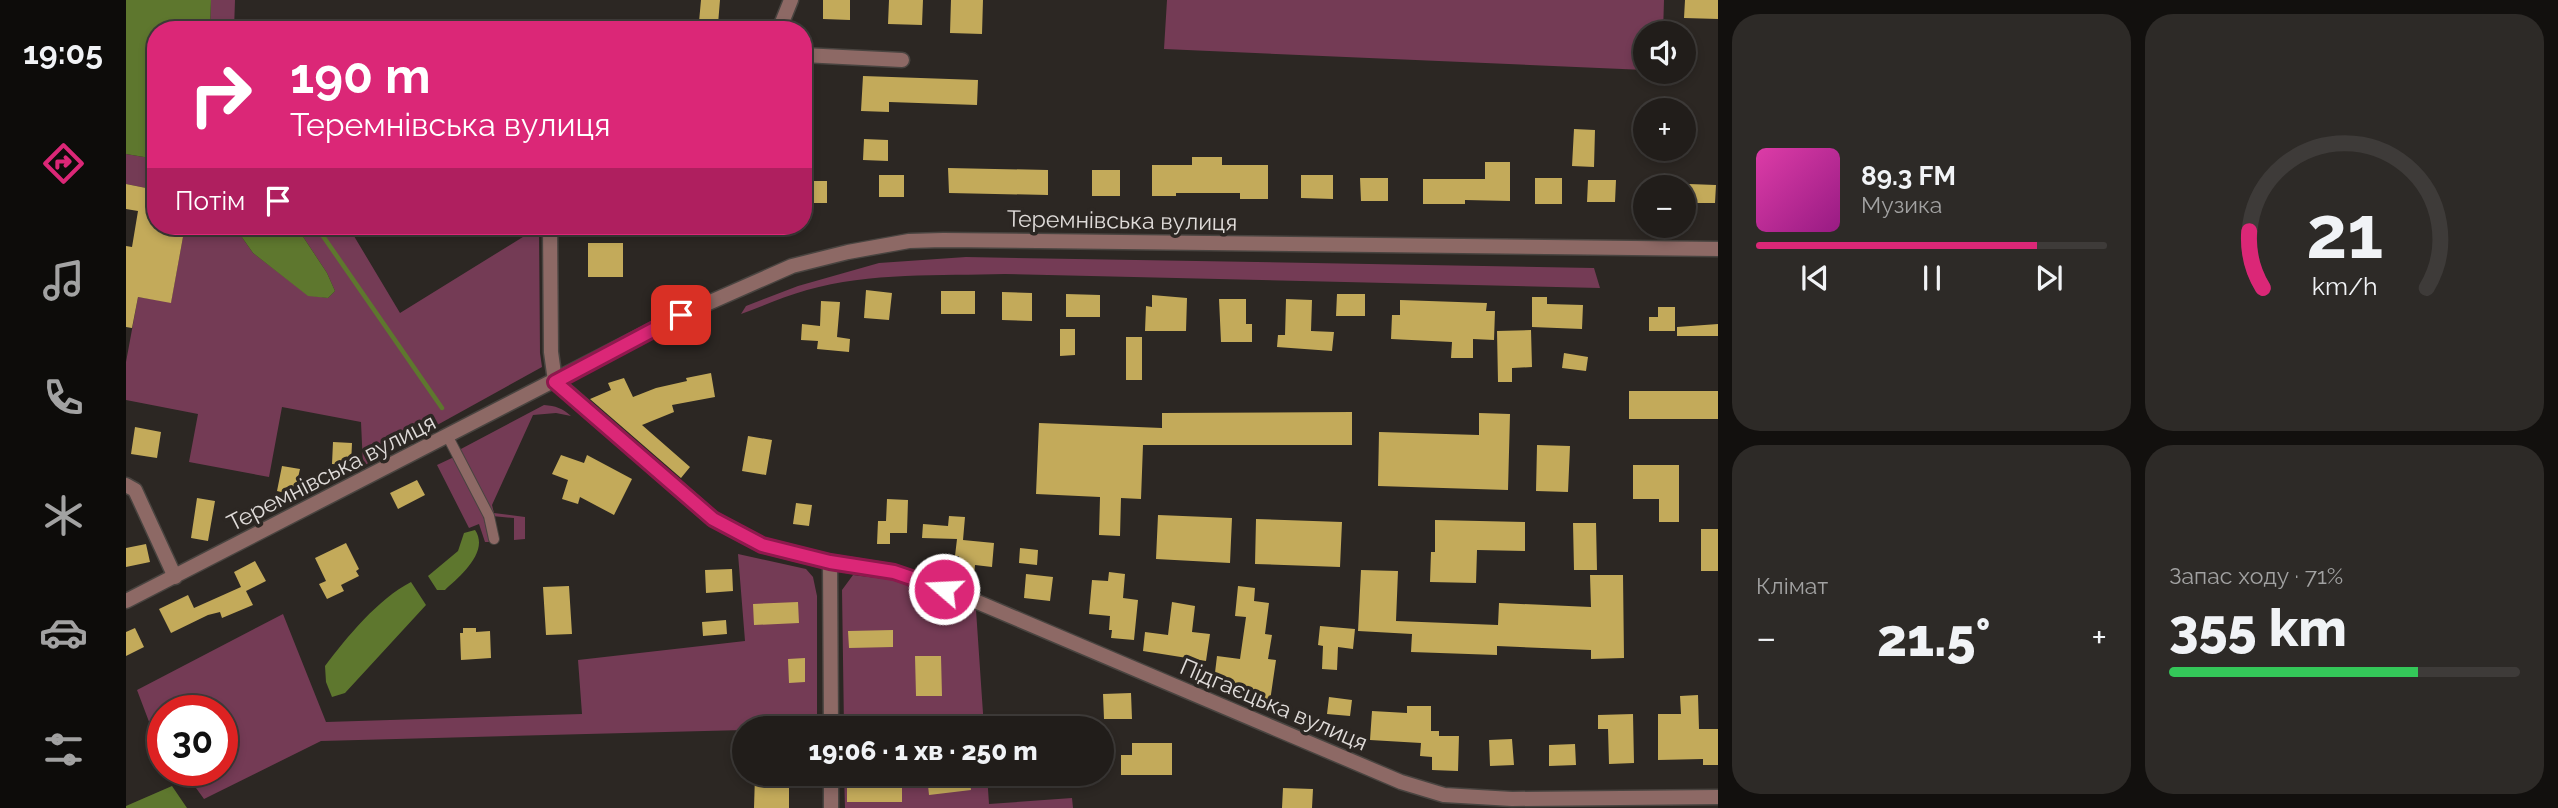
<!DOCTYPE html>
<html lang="uk">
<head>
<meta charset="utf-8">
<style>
	:root { --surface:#211d1a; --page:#2d2a27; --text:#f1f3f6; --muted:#a2a2a2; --line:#3e3b39; --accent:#db2777 }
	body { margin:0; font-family:Raleway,sans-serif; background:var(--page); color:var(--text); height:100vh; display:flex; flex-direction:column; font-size:26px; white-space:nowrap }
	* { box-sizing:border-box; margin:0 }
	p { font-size:23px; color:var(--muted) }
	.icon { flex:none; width:38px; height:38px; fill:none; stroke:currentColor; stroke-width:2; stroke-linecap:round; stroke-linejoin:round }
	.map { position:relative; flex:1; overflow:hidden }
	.panel { display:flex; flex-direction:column; gap:14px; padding:14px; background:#12100e; width:840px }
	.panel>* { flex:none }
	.banner { position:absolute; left:21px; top:21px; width:665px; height:214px; border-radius:28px; box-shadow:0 4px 10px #0003,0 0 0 2px var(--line); background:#db2777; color:#fff; overflow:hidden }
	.controls { position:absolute; left:1507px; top:21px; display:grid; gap:14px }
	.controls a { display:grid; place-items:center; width:63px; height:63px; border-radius:50%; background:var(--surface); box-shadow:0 4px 10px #0003,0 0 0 2px var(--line); font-size:35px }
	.speed { position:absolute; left:21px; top:695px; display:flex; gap:14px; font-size:35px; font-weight:700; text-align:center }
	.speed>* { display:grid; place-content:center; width:91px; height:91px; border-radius:50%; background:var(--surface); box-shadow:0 4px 10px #0003,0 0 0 2px var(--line); line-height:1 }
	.speed .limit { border:10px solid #d22; background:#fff; color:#111 }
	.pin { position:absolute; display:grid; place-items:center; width:60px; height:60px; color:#fff; margin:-30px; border-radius:14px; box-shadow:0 4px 10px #0006 }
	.me { position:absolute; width:77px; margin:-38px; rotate:289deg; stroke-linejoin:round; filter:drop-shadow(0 0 5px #0008) }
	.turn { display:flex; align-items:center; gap:24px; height:147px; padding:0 28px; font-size:32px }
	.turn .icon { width:91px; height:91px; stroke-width:2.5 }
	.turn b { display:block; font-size:49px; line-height:60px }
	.then { display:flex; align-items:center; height:66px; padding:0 28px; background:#0003; gap:14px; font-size:26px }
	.big { font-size:52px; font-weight:800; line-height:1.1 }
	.panel .tile { flex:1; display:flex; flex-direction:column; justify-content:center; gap:10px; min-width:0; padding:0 24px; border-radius:28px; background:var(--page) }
	.panel .dial { align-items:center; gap:0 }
	.dial svg { height:182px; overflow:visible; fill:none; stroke:var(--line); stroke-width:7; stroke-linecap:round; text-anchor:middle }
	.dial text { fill:var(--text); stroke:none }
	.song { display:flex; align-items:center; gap:21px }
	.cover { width:84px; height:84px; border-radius:10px; background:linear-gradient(135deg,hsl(320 70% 55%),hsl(310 70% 35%)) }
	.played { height:7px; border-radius:4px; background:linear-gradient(90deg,var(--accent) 80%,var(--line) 80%) }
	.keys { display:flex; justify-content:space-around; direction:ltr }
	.heat { display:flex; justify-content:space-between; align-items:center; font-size:38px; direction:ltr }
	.charge { height:10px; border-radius:5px; background:linear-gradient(90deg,#34c759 71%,var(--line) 0) }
	.panel .tiles { flex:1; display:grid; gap:14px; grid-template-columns:repeat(2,1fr) }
	.trip { position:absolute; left:606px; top:716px; width:382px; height:70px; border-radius:35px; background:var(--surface); box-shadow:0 4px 10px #0003,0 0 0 2px var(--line); font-weight:800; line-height:70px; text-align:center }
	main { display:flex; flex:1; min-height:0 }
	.dock { display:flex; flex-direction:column; width:126px; justify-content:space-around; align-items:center; background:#0d0c0a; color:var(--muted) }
	.dock .icon { width:49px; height:49px }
	.dock .current { color:var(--accent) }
	.dock b { font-size:32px; color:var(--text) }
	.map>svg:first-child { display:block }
	.green { fill:#743b55 }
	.water { fill:#5e772e }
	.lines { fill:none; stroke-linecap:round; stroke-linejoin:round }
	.stream { stroke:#5e772e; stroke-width:4.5 }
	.building { fill:#c3aa5a }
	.service-casing { stroke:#494440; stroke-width:12 }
	.minor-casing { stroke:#494440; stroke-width:17 }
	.tertiary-casing { stroke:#494440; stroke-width:17 }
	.service { stroke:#8d6965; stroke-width:10 }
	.minor { stroke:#8d6965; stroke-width:14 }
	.tertiary { stroke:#8d6965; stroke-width:14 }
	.route-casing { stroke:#8e194d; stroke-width:18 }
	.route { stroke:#db2777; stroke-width:12 }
	.labels { text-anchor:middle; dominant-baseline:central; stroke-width:7; stroke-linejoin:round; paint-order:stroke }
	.street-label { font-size:23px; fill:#e0dcda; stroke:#2c2723 }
</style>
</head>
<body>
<main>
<nav class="dock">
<b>19:05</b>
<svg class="icon current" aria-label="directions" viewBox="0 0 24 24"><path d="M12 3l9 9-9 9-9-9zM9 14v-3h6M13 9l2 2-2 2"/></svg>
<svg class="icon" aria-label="music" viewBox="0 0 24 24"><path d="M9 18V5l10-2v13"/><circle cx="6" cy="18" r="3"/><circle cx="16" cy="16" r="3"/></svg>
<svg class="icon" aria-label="phone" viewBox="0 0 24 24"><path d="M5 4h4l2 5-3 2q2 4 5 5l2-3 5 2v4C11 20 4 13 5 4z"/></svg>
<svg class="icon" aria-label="climate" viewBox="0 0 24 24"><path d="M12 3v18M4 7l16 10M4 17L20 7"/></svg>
<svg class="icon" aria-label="car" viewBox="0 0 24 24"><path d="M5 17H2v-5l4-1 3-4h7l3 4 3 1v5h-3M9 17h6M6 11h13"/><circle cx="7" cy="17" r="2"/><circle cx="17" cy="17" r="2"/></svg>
<svg class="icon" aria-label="filters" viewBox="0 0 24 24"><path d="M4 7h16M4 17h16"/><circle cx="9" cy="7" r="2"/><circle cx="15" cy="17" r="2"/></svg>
</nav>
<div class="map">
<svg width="1592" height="808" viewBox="0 0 1592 808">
	<rect width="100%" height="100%" fill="#2c2723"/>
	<!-- green -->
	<path class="green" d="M85 0H109L108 30H84Z
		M1041 0H1538L1537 33H1519V70L1038 49Z
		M0 154 30 159V190L0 184Z
		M59 226H108L127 253 182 295 202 298 209 291 201 273 170 226H222L274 313 413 227 414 353 416 367 237 466 235 422 156 407 143 477 63 462 72 414 0 400V362L12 297 45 302Z
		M840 257 1468 268 1474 288 879 274C814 276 744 272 681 290 659 296 637 306 615 314L620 306 672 286 753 263Z
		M418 405C430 406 436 408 445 416L430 413 407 415 366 505 368 513 399 517V539L388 540V518L366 516 333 450Z
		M328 457 357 514 363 542H359L353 524 343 528 311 465Z
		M612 554 680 569 687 577 691 596V728L195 741 78 799 57 770H96V710H37V743L25 727 11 690 157 614 200 722 456 714 452 660 619 641Z
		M727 575 767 580 850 610 858 728H718L716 590Z
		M718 774H861L863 804 946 798 947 808H719Z"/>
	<!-- water -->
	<path class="water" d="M0 0H85L84 30H30V159L0 154Z
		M108 226H170L201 273 209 291 202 298 182 296 127 253Z
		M349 530C364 552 333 577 319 590H311L302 576 332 551 338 533Z
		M285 582 300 605 219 693 206 697 200 682 199 666C221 637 252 599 285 582Z
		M46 786 61 808H0V806Z"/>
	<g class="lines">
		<!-- stream -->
		<path class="stream" d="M190 226 316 408"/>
	</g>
	<!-- building -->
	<path class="building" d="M575 0H594L592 24 573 22Z
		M697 0H724V20L697 19Z
		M763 0H797L796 25 762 24Z
		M825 0H857L856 34 824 33Z
		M1559 0H1592V19L1558 18Z
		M737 76 852 80 851 105 763 102V112L735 111Z
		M1448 129 1469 130 1468 167 1446 166Z
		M738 139 762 140V161L737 160Z
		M1066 157H1096V165H1142V199H1114V193H1050V196H1026V165H1066Z
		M1359 162H1384V201L1339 200V204H1297V179H1359Z
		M822 168 922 170V195L823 193Z
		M966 170H994V196H966Z
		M753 175H778V197H753Z
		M1175 175H1207V199L1175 198Z
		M1234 178H1262V201H1235Z
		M1409 178H1436V204H1409Z
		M1462 180H1490L1489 202H1461Z
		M682 181H701V203H682Z
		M0 184 30 190V226H59L45 303 12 297 6 328 0 327V246L6 247 12 211 0 209Z
		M1563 184 1590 185 1589 203H1563Z
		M462 243H497V277H462Z
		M740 290 766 293 763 320 738 318Z
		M815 291H849V314H815Z
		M876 292 906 293V321L876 320Z
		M940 294 974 295V317H940Z
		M1211 294H1239V316H1210Z
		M1026 295 1061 298 1060 331H1019L1020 306 1026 307Z
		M1406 297H1421V304L1457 305 1456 329 1406 327Z
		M1093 299H1120V324H1126V342H1095Z
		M1160 299 1186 300 1185 331 1208 332 1206 351 1151 347 1152 335H1159Z
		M1274 300 1361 303 1360 311H1369L1368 340 1347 339V358H1325L1326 342 1265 339 1266 315H1274Z
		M695 301 714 302 711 337 724 339 723 352 691 349 692 341 675 340 676 324 694 326Z
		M1532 307H1549V331H1523V317H1532Z
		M1592 324V336H1551V327Z
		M934 329H949V355L934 356Z
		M1405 330 1406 367 1386 368V382H1372L1371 331Z
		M1000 337H1016V380H1000Z
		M1438 353 1462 357 1460 371 1436 368Z
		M585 373 589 397 546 405 548 412 516 425 564 467 555 478 464 399 485 390 482 383 498 378 507 397 530 388 561 381 560 378Z
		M1503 391H1592V419H1503Z
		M1226 412V445H1017L1015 499 995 498 994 536 973 535 974 497 910 494 913 423 1036 428V413Z
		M1353 413 1384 414 1382 490 1252 486 1253 432 1353 435Z
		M9 427 35 432 31 458 5 454Z
		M622 436 646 440 640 475 616 471Z
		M207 442 226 443 225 465 206 464Z
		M1411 445 1444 446 1442 492 1410 491Z
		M435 455 458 463 461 455 506 479 488 515 454 497 452 504 436 499 442 480 426 474Z
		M1507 465H1553V522H1533V499H1507Z
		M156 466 174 469 168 495 151 491Z
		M291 480 299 495 272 509 264 493Z
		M71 498 89 501 82 541 65 538Z
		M761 499 782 500 781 533H764V544H751L752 521H760Z
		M670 503 686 505 683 526 667 524Z
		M1032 515 1106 518 1104 563 1030 559Z
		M823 516 839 517 837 540 868 543 866 567 849 565 847 586 830 584 833 556H829L831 539 796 538 797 524 822 526Z
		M1130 519 1216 522 1214 567 1129 564Z
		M1309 520 1399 522V551L1351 550 1350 583 1304 582 1305 552H1309Z
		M1447 523H1470L1471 570H1448Z
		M1575 529H1592V571H1575Z
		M220 543 233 569 230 571 233 576 215 585 218 591 201 599 193 584 200 581 189 558Z
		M20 544 24 562 0 567V548Z
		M894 548 912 550 911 565 893 563Z
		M129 561 140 581 120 591 127 605 96 618 94 612 82 615 45 633 33 609 62 595 68 608 115 587 108 572Z
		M606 569 607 591 580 593 579 570Z
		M1235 570 1272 571 1270 621 1372 625 1373 603 1465 607 1464 575H1497L1498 658 1465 659V650L1371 646V655L1285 652 1286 634 1232 631Z
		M983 572 999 574 997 598 1012 600 1008 640 985 638 986 630H983L984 616 963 614 966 580 982 581Z
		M900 574 927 577 924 601 898 598Z
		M443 586 446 634 420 635 417 587Z
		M1112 586 1129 588 1128 601 1143 603 1139 634 1146 635 1142 659 1150 660 1144 701 1115 697 1117 684 1088 681 1091 656 1114 659 1120 617 1109 616Z
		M672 602 673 623 628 625 627 604Z
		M1046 602 1069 606 1066 632 1084 634 1080 661 1017 651 1019 632 1042 635Z
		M600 620 601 634 577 636 576 622Z
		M1194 626 1229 629 1227 649 1212 647 1211 670 1196 669 1197 646 1192 645Z
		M9 628 18 647 0 656V632Z
		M337 628H350V632L364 631 365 658 335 660 334 633H337Z
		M767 630V647L723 648 722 631Z
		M789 656H815L816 696H790Z
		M679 658V682L663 683 662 659Z
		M1005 693 1006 719H978L977 694Z
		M1572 695 1573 729H1592V765H1577V759L1532 760V714H1555L1554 696Z
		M1203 697 1226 700 1224 716 1201 714Z
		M1281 706H1305V731H1313V736H1333L1332 771 1306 770V757L1294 756 1295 743 1244 740 1246 711 1281 713Z
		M1507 714 1508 763 1483 764 1482 729H1472V715Z
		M1386 739 1388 765 1364 766 1363 740Z
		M1006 743H1046V775H995V755H1006Z
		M1449 744 1450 765 1423 766V745Z
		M821 774H843L845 790 803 795 801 776Z
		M629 775H663V808H628Z
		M776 777V802H721V778Z
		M1157 788 1187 789 1186 808H1156Z"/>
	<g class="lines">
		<!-- service casing -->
		<g class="service-casing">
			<path id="service" d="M322 437 363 516 368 539"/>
		</g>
		<!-- minor casing -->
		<g class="minor-casing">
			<path id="minor" d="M653 30 665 0
				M677 55 776 60
				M424 226 425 352 429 381 587 519 636 545 704 562 768 572 842 598 1275 782 1318 795 1386 799 1592 797
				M0 485 9 490 49 577
				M704 562 705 728
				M705 774V808"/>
		</g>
		<!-- tertiary casing -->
		<g class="tertiary-casing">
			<path id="tertiary" d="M0 601 555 315 666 266 722 252 783 241 817 240 1592 249"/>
		</g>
		<!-- service -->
		<use href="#service" class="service"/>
		<!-- minor -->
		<use href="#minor" class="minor"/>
		<!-- tertiary -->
		<use href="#tertiary" class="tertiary"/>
	</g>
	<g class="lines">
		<!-- route casing -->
		<g class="route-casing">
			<path id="route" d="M555 315 429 382 587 519 636 545 704 562 768 572 818 589"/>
		</g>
		<!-- route -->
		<use href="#route" class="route"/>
	</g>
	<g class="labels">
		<!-- street labels -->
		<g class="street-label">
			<text transform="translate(996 220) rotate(1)">Теремнівська вулиця</text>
			<text transform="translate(205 472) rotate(-27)">Теремнівська вулиця</text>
			<text transform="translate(1148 704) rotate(23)">Підгаєцька вулиця</text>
		</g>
	</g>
</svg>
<div class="controls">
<a><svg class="icon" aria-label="sound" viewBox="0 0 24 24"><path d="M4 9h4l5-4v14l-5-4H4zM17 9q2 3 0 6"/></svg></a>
<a>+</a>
<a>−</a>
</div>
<div class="speed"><div class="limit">30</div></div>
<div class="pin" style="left:555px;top:315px;background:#d93025"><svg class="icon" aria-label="arrive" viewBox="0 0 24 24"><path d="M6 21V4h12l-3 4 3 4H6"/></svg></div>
<svg class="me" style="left:818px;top:589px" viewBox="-20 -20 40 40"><circle r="17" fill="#db2777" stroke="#fff" stroke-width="3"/><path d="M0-11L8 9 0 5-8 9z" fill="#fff"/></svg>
<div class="trip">19:06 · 1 хв · 250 m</div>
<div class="banner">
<div class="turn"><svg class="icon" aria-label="right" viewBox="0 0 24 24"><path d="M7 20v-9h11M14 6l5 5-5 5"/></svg><div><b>190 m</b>Теремнівська вулиця</div></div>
<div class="then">Потім<svg class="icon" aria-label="arrive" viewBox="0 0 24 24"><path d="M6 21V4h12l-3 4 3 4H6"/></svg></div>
</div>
</div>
<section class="panel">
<div class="tiles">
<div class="tile">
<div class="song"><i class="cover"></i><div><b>89.3 FM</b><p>Музика</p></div></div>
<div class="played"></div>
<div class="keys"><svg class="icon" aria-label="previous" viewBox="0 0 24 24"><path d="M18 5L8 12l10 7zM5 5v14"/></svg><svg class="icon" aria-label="pause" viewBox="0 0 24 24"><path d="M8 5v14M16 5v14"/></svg><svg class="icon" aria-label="next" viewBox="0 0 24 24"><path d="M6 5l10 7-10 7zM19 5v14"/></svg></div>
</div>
<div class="tile dial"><svg viewBox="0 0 100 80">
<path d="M14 69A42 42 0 1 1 86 69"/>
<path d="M14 69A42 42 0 0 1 8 44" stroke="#db2777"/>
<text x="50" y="56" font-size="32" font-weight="700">21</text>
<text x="50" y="72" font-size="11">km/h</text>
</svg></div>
<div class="tile"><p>Клімат</p>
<div class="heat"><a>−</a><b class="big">21.5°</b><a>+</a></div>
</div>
<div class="tile"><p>Запас ходу · 71%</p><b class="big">355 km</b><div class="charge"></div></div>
</div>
</section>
</main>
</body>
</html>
